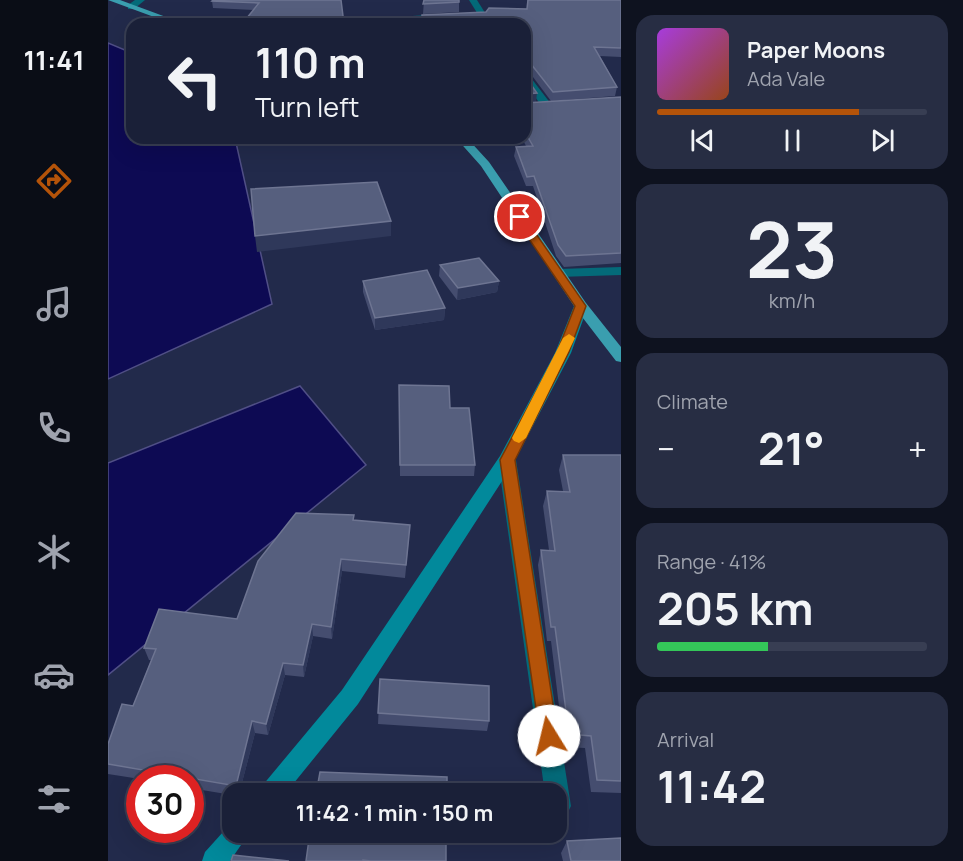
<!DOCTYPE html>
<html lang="en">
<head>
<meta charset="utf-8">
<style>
	:root { --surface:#1a2038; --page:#272d43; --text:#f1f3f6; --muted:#9fa3ae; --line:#383e53; --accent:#b45309 }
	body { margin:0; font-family:Manrope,sans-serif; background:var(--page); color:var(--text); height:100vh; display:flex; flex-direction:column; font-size:22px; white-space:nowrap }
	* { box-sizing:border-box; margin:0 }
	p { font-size:20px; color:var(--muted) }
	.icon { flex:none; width:33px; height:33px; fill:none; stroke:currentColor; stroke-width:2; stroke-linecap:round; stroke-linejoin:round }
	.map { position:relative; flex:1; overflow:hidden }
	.drawer { display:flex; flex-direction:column; gap:15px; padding:15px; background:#0e121f; width:342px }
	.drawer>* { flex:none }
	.guide { position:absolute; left:18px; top:18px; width:405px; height:126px; border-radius:18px; box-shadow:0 6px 24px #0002,0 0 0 2px var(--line); background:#1a2038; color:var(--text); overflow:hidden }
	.speed { position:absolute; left:18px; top:765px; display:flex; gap:12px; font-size:30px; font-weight:700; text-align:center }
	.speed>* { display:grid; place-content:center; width:78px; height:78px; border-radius:50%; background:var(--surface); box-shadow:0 6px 24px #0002,0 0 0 2px var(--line); line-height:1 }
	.speed .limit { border:9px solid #d22; background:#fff; color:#111 }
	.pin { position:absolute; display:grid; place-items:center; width:51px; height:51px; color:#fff; margin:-26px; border:3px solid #fff; border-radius:50%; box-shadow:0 2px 6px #0007 }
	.me { position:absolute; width:66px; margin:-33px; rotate:351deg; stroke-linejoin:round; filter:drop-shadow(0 0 4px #0008) }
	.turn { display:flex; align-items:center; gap:21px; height:126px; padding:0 30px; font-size:27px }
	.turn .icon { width:78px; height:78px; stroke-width:2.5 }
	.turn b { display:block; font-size:42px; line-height:51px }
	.big { font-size:45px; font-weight:700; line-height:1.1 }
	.drawer .card { flex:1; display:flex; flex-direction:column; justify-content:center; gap:9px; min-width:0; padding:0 21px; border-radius:18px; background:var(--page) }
	.drawer .dial { align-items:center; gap:0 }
	.dial b { font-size:78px; line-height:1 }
	.song { display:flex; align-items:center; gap:18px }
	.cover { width:72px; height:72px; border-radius:9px; background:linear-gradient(135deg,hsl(280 70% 55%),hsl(20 70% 35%)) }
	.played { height:6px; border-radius:3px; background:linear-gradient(90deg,var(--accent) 75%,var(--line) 75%) }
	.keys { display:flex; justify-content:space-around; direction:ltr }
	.heat { display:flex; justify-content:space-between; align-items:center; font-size:33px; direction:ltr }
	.charge { height:9px; border-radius:4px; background:linear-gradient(90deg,#34c759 41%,var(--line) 0) }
	.trip { position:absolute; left:114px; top:783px; width:345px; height:60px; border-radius:18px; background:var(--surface); box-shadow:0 6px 24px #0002,0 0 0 2px var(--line); font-weight:700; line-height:60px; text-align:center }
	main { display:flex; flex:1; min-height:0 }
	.dock { display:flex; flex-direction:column; width:108px; justify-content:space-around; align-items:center; background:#0a0d16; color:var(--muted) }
	.dock .icon { width:42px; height:42px }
	.dock .current { color:var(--accent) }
	.dock b { font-size:27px; color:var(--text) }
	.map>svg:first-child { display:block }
	.water { fill:#0d0a53; stroke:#504f86; stroke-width:1.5 }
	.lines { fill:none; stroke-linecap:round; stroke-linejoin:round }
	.minor { fill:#046a79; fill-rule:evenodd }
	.secondary { fill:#02899b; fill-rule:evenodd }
	.primary { fill:#3a9eaf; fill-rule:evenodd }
	.wall { fill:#454d6f }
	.shaded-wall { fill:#2f385a }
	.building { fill:#565f7e; stroke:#6e7592; stroke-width:1.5 }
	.route { fill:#b45309; stroke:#753606; stroke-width:1.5 }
	.slow { fill:#f59e0b }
</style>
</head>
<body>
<main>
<nav class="dock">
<b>11:41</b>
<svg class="icon current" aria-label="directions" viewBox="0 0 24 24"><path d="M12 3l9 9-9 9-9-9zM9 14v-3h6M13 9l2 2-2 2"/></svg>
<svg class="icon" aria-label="music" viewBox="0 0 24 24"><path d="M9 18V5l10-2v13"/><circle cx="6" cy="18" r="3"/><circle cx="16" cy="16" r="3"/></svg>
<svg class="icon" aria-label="phone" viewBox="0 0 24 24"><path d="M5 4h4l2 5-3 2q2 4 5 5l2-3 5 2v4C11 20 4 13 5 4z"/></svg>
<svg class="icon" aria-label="climate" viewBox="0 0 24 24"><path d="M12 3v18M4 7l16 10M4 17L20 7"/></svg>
<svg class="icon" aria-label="car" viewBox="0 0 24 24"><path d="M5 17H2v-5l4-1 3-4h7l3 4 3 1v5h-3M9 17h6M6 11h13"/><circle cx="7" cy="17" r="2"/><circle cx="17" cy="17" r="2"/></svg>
<svg class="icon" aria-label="filters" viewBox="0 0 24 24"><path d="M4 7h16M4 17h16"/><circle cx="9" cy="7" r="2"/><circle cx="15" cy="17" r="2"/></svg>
</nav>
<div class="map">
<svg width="513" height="861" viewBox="0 0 513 861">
	<rect width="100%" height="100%" fill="#222a4b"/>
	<!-- water -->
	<path class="water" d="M0 43 24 53V138H127L164 304 0 379Z
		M192 386 258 465 0 675V463Z"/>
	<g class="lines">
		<!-- minor -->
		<path class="minor" d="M27 0H37L26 9H20V5Z
			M361 0H369L384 24H376Z
			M337 14 340 15V19L259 24 288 17Z
			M417 73 420 74 443 104V108H435L417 83Z
			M513 267V275L450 277 443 273 450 269Z
			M399 454 405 456 408 460 463 806 459 814 451 818 448 817V794H437L390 460 393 456Z"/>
		<!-- secondary -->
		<path class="secondary" d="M473 302 480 306 463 353 405 464 250 704 177 794H151L154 786 234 690 392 456 447 353 466 306Z
			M124 822V832H142L122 861H94L97 852Z"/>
		<!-- primary -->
		<path class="primary" d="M0 0H12L77 24H65Z
			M348 138H359L381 162 478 303 513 347V362L508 361 468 309 373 166Z"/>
	</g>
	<!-- wall -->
	<path class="wall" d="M233 0 146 10 105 8 104 1Z
		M316 0 351 2V12L315 14Z
		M419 0H513V57L492 56 509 87 507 96 443 101 422 73 417 71Z
		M513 97V263L456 267 448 256 425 186H418L406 156 408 147 418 146 414 138H417V103Z
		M332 265 391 281 389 292 349 300 331 276Z
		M255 281 337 308 336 320 267 330 255 292Z
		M291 385 342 408 367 465 366 476H292Z
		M455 455H513V793L483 792 477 748 456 747 443 641H439L430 565 433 550H441L435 506 439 491H455L451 470Z
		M246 515V520L301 538 297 578 234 571 224 639 205 636 196 677 177 675 160 735 147 733 131 794H124V795L82 788V778H32V779L0 774V744L25 706 43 660H41L36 648 129 619Z
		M272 679 381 721 379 731 270 724Z
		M459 841 513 861H455L453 853Z"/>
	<!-- shaded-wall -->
	<path class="shaded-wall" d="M429 93 428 102 417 103V94Z
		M283 221V236L149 252 147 236Z
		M391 281 389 292 349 300 350 288Z
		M337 308 336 320 267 330V318Z
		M233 559 234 571 224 639 223 627Z
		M204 624 205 636 196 677 195 665Z
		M175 663 177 675 160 735 158 724Z
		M144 721 147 733 131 794H130L128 786Z"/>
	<!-- building -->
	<path class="building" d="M105 0H233L236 24H134L151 3 104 1Z
		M316 0H351V2L315 4Z
		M420 0H513V48L486 47 509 87 445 92 423 64 417 62V24H314V15L378 12 381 8 419 9Z
		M417 76 429 93 417 94Z
		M513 97V253L458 256 450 245 426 176 419 177 408 147 425 146 417 132V103Z
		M269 182 283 221 147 236 143 189Z
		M371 258 391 281 350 288 332 265Z
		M319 270 337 308 267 318 255 281Z
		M291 385 341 386 342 408H361L367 465H292Z
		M455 455H513V781L489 780 483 736 461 734 447 627H443L433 550 447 551 439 491 462 492Z
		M188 513 246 515 245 520 302 525 298 565 233 559 223 627 204 624 195 665 175 663 158 724 144 721 128 786 0 764V744L14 704 25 706 48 649 36 648 51 609 129 619 150 561Z
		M272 679 381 686V721L270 713Z
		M212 772 339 777V794H208Z
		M202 832H338V861H263L255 860V861H198Z
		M513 838V861H463L459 841Z
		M125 855 181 861H123Z"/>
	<!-- route -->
	<path class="route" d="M412 214 415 215 478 306 461 352 407 460 450 736 448 743 441 745 434 743 432 736 392 460 449 352 467 306 406 217Z"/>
	<!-- slow -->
	<path class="slow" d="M461 334 467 338 418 438 411 443 406 441 404 438 455 338Z"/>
</svg>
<div class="speed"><div class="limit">30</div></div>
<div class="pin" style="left:412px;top:217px;background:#d93025"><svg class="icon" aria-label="arrive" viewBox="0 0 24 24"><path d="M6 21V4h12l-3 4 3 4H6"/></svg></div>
<svg class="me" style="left:441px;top:736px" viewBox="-20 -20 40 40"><circle r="19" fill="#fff"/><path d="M0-13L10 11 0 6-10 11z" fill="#b45309"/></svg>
<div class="trip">11:42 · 1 min · 150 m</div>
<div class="guide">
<div class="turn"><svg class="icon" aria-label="left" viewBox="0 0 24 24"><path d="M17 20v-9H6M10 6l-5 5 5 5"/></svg><div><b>110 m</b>Turn left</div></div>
</div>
</div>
<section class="drawer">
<div class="card">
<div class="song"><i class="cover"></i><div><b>Paper Moons</b><p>Ada Vale</p></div></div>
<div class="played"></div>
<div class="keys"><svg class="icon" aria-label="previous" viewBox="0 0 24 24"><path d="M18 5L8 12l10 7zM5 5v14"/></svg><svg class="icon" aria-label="pause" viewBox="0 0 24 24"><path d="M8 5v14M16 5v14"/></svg><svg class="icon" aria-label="next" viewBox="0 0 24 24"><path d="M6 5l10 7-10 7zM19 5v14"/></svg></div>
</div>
<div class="card dial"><b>23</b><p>km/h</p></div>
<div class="card"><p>Climate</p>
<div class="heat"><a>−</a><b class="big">21°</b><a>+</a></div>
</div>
<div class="card"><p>Range · 41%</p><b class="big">205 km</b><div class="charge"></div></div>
<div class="card"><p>Arrival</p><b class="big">11:42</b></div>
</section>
</main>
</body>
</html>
